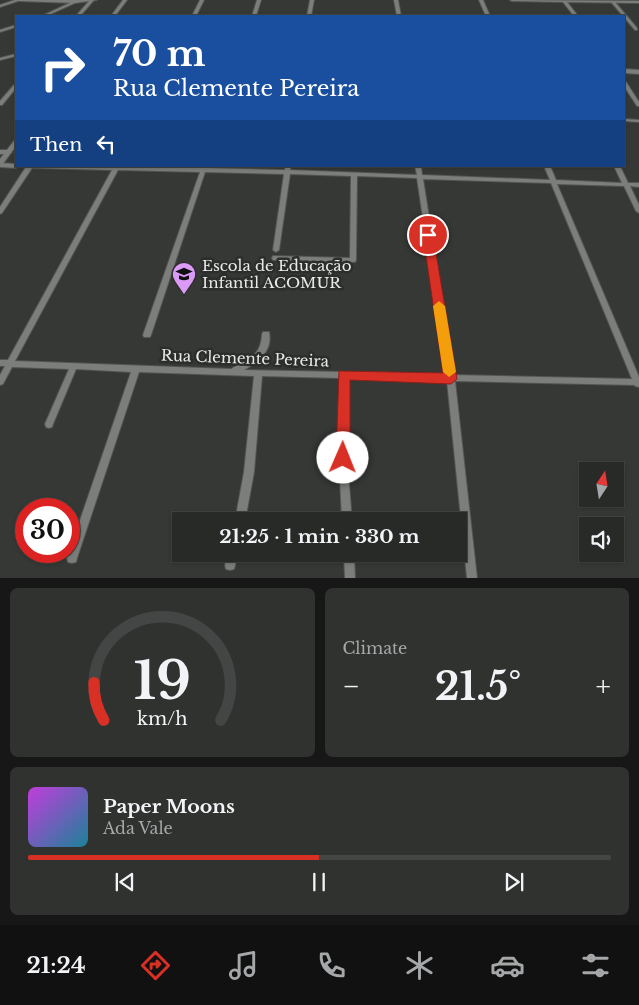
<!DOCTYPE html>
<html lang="en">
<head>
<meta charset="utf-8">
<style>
	:root { --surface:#282a28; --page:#303230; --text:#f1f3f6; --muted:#a5a7a8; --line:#444645; --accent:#d93025 }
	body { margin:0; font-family:"Libre Baskerville",serif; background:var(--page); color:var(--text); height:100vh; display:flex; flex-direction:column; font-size:19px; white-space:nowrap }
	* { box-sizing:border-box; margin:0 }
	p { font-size:16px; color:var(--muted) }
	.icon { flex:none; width:28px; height:28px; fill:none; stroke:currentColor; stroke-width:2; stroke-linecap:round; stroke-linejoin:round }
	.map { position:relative; height:578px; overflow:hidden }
	.side { display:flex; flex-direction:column; gap:10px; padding:10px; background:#161716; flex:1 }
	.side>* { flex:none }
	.guide { position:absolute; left:15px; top:15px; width:610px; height:152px; border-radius:0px; box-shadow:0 1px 4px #0004,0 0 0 1px var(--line); background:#1a4fa0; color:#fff; overflow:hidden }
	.needle { width:32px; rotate:12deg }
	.controls { position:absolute; left:579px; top:462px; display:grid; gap:10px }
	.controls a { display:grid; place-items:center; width:45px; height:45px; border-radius:0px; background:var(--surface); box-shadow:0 1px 4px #0004,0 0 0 1px var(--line); font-size:25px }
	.speed { position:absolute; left:15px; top:498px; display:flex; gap:10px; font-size:25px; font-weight:700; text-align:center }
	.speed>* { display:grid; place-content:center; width:65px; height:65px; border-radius:50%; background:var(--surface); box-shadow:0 1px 4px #0004,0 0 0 1px var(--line); line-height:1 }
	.speed .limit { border:8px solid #d22; background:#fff; color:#111 }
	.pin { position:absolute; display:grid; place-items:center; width:42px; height:42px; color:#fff; margin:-21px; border:2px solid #fff; border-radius:50%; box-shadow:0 1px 5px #0007 }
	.me { position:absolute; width:55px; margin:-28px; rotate:1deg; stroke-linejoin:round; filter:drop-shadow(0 0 4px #0008) }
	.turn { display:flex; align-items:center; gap:18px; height:105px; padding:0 15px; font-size:22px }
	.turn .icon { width:65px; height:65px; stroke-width:2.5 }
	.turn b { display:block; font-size:35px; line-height:42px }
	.then { display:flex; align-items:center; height:48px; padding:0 15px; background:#0003; gap:10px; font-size:19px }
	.big { font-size:38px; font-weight:700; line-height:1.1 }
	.side .widget { flex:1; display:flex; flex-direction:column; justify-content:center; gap:8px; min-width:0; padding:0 18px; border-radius:8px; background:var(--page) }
	.side .dial { align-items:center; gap:0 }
	.dial svg { height:130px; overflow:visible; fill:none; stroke:var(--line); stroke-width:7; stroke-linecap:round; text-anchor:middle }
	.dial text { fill:var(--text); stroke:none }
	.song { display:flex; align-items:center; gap:15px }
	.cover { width:60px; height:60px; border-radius:8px; background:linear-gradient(135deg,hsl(290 70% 55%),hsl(190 70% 35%)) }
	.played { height:5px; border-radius:2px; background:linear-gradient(90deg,var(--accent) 50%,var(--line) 50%) }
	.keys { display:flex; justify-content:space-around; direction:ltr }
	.heat { display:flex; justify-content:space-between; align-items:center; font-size:28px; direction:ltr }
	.side .tiles { flex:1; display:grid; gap:10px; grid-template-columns:1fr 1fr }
	.widget:last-child { grid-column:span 2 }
	.trip { position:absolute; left:172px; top:512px; width:295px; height:50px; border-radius:0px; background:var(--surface); box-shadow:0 1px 4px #0004,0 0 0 1px var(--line); font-weight:700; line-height:50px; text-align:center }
	.tab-bar { display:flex; height:80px; justify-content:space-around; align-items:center; background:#101110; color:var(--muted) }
	.tab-bar .icon { width:35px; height:35px }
	.tab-bar .selected { color:var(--accent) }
	.tab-bar b { font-size:22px; color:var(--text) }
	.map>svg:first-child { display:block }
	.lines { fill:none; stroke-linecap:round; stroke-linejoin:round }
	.minor-casing { stroke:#535552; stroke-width:2 }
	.tertiary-casing { stroke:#535552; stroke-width:2 }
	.minor { fill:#7c7e7b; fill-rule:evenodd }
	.tertiary { fill:#7c7e7b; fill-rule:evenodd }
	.route { fill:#d93025; stroke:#8d1f18 }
	.slow { fill:#f59e0b }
	.labels { text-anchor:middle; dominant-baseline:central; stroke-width:5; stroke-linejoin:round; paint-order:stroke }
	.poi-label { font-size:15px; fill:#e9eae8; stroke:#2c2e2b; text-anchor:start }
	.street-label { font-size:15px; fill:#e9eae8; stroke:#2c2e2b }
</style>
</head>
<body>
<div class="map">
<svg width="639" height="578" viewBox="0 0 639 578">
	<rect width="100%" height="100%" fill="#363836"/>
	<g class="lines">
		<!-- minor casing -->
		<g class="minor-casing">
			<path id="minor" d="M15 0H21L0 7V5Z
				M90 0H94L80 16H76Z
				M200 0H204L196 16H192Z
				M257 0H261L256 16H252Z
				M310 0H314L311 16H307Z
				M394 0H398L401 16H397Z
				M479 0H483L490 16H486Z
				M74 1 77 2 46 16H42Z
				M612 1H614L637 28V30H635L612 3Z
				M16 25V27L0 32V30Z
				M16 54V56L0 60V58Z
				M624 82H626L639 102V106H637L624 86Z
				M14 85H16V88L2 105H0V101Z
				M624 119 639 120V122L624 121Z
				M0 150H9L12 152 9 154H0Z
				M0 163 16 164V166H19L16 168 0 167Z
				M24 166H120L201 168 202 166H206V168L285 170V166H291L290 170 417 175 415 166H421L422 175 550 180 544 166H550L556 180 622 183 614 166H620L628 183H639V187L630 186 639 205V213L636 211 624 186 557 184 639 377V387L635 386V385L455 381 477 578H467L447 381 348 378 347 458 352 521H342L339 458 340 378 262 376 254 472 245 521H235L244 472 254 376 139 372 77 558 76 562 72 563 68 562 67 558 131 372 76 369 53 424 52 427 49 428 46 427 45 424 69 369 12 367 3 384 0 385V375L5 366H0V360H8L112 170 32 168 2 213 0 214V207L26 167ZM118 170 200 172 143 335 144 337H150L151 335 205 172 284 174 273 250 276 252 279 250 290 174 351 176 350 258 273 256 272 258 273 260H275L355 262 356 260 357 176 417 178 446 374 244 370C259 362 273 350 269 332H263L262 334C261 357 248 359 231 369L15 361ZM423 179 551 183 632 379 454 375Z
				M228 554H238L234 569 230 570 226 569 225 565Z
				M344 554H354L355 578H345Z"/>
		</g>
		<!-- tertiary casing -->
		<g class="tertiary-casing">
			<path id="tertiary" d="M17 0H97L75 3 19 1Z
				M123 0H127L115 16H111Z
				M510 0 639 1V3L567 2 578 16H574L563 2 512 1Z
				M624 69 639 70V74L624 73Z
				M16 140V146L2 165 0 166V159L14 141Z"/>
		</g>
		<!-- minor -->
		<use href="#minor" class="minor"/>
		<!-- tertiary -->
		<use href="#tertiary" class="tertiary"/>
	</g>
	<!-- route -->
	<path class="route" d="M428 231 433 235 457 379 451 384 350 380V458L348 463 343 465 338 463 336 458 339 371 443 373 423 235Z"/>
	<!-- slow -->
	<path class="slow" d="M439 301 445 306 456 372 449 377 443 372 433 306Z"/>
	<!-- icons -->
	<defs>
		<g id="school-pin" transform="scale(1.25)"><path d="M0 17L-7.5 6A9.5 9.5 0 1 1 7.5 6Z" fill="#da9af6" stroke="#2c2e2b"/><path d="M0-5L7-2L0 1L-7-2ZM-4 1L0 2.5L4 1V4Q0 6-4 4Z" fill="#111"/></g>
	</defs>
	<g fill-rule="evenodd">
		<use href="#school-pin" x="184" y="274"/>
	</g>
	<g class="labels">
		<!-- poi labels -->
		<g class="poi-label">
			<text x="202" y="265">Escola de Educação<tspan x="202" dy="17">Infantil ACOMUR</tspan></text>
		</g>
		<!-- street labels -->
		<g class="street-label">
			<text transform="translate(245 358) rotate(2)">Rua Clemente Pereira</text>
		</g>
	</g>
</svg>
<div class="controls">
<a><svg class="needle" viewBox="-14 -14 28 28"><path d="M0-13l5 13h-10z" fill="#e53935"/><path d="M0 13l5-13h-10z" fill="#a5a7a8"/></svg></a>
<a><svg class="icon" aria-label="sound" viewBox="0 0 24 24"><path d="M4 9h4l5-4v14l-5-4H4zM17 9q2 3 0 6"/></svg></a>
</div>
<div class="speed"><div class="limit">30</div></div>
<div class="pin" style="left:428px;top:235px;background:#d93025"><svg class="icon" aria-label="arrive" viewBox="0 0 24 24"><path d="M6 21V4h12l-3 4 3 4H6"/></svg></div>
<svg class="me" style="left:343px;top:458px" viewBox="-20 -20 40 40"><circle r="19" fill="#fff"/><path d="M0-13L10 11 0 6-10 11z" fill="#d93025"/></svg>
<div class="trip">21:25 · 1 min · 330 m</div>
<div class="guide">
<div class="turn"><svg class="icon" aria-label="right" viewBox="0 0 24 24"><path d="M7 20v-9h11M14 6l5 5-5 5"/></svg><div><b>70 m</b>Rua Clemente Pereira</div></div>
<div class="then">Then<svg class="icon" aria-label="left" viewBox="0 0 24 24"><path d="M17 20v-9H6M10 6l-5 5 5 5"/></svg></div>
</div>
</div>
<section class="side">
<div class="tiles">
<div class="widget dial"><svg viewBox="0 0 100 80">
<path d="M14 69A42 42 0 1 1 86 69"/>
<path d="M14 69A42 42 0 0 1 8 46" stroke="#d93025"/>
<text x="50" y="56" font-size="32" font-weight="700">19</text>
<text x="50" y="72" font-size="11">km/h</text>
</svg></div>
<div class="widget"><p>Climate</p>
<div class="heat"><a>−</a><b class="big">21.5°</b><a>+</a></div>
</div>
<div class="widget">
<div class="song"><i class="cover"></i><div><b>Paper Moons</b><p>Ada Vale</p></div></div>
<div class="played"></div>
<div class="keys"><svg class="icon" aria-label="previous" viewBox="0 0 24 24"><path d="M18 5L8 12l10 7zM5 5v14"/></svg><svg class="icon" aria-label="pause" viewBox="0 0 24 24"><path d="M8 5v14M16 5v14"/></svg><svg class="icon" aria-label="next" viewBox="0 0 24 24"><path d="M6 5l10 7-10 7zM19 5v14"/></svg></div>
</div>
</div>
</section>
<nav class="tab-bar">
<b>21:24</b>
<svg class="icon selected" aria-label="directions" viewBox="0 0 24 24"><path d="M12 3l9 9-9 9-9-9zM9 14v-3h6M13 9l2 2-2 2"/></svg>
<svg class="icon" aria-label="music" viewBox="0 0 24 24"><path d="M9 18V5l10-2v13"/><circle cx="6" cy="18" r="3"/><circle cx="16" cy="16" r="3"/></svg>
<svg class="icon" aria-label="phone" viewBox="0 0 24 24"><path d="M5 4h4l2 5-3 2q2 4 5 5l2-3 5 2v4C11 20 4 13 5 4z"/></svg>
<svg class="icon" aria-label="climate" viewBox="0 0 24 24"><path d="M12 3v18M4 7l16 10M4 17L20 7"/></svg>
<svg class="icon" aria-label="car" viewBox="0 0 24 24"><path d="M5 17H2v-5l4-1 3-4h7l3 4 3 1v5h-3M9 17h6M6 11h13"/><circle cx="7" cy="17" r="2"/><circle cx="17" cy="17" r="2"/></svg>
<svg class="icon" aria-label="filters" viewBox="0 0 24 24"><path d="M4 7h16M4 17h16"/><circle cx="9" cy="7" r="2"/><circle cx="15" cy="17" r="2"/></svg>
</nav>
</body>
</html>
